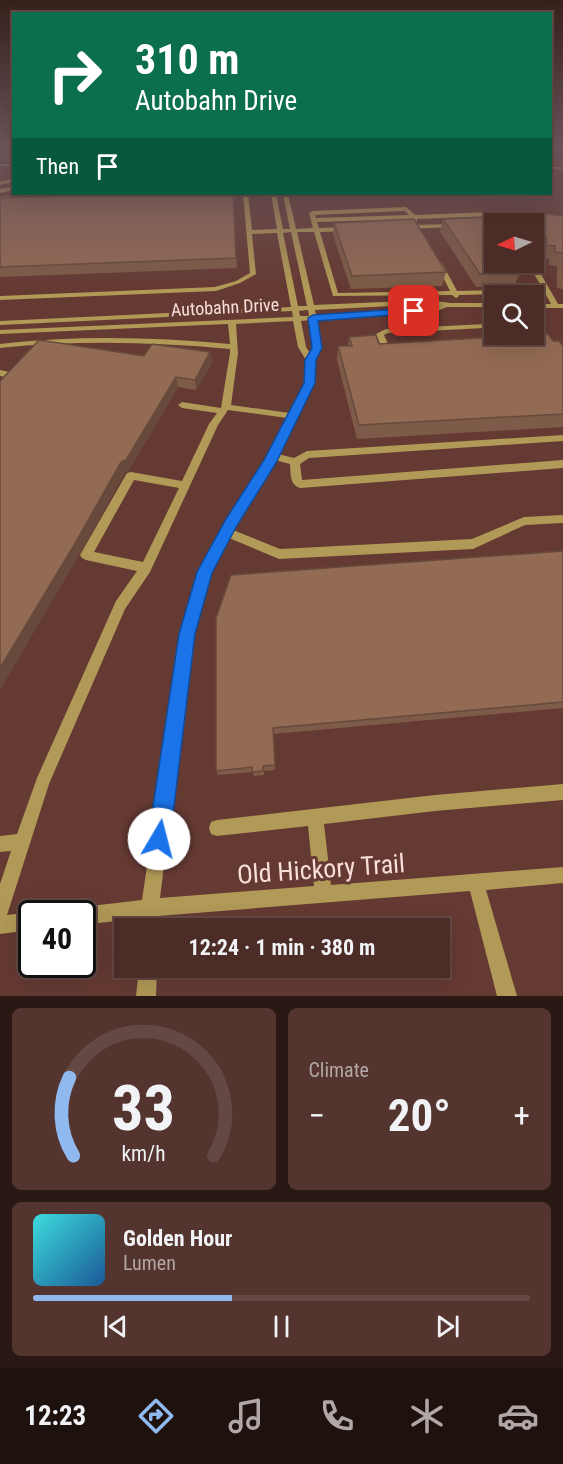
<!DOCTYPE html>
<html lang="en">
<head>
<meta charset="utf-8">
<style>
	:root { --surface:#4c2c26; --page:#53342e; --text:#f1f3f6; --muted:#b2a7a7; --line:#634843; --accent:#90b9f0 }
	body { margin:0; font-family:"Roboto Condensed",sans-serif; background:var(--page); color:var(--text); height:100vh; display:flex; flex-direction:column; font-size:22px; white-space:nowrap }
	* { box-sizing:border-box; margin:0 }
	p { font-size:20px; color:var(--muted) }
	.icon { flex:none; width:33px; height:33px; fill:none; stroke:currentColor; stroke-width:2; stroke-linecap:round; stroke-linejoin:round }
	.map { position:relative; height:996px; overflow:hidden }
	.panel { display:flex; flex-direction:column; gap:12px; padding:12px; background:#2a1815; flex:1 }
	.panel>* { flex:none }
	.top-card { position:absolute; left:12px; top:12px; width:540px; height:183px; border-radius:0px; box-shadow:0 6px 24px #0002,0 0 0 2px var(--line); background:#0b6e4f; color:#fff; overflow:hidden }
	.needle { width:39px; rotate:265deg }
	.controls { position:absolute; left:484px; top:213px; display:grid; gap:12px }
	.controls a { display:grid; place-items:center; width:60px; height:60px; border-radius:0px; background:var(--surface); box-shadow:0 6px 24px #0002,0 0 0 2px var(--line); font-size:30px }
	.speed { position:absolute; left:18px; top:900px; display:flex; gap:12px; font-size:30px; font-weight:700; text-align:center }
	.speed>* { display:grid; place-content:center; width:78px; height:78px; border-radius:50%; background:var(--surface); box-shadow:0 6px 24px #0002,0 0 0 2px var(--line); line-height:1 }
	.speed .limit { border:3px solid #111; border-radius:9px; background:#fff; color:#111 }
	.pin { position:absolute; display:grid; place-items:center; width:51px; height:51px; color:#fff; margin:-26px; border-radius:12px; box-shadow:0 3px 9px #0006 }
	.me { position:absolute; width:66px; margin:-33px; rotate:8deg; stroke-linejoin:round; filter:drop-shadow(0 0 4px #0008) }
	.turn { display:flex; align-items:center; gap:21px; height:126px; padding:0 24px; font-size:27px }
	.turn .icon { width:78px; height:78px; stroke-width:2.5 }
	.turn b { display:block; font-size:42px; line-height:51px }
	.then { display:flex; align-items:center; height:57px; padding:0 24px; background:#0003; gap:12px; font-size:22px }
	.big { font-size:45px; font-weight:700; line-height:1.1 }
	.panel .tile { flex:1; display:flex; flex-direction:column; justify-content:center; gap:9px; min-width:0; padding:0 21px; border-radius:9px; background:var(--page) }
	.panel .dial { align-items:center; gap:0 }
	.dial svg { height:156px; overflow:visible; fill:none; stroke:var(--line); stroke-width:7; stroke-linecap:round; text-anchor:middle }
	.dial text { fill:var(--text); stroke:none }
	.song { display:flex; align-items:center; gap:18px }
	.cover { width:72px; height:72px; border-radius:9px; background:linear-gradient(135deg,hsl(180 70% 55%),hsl(210 70% 35%)) }
	.played { height:6px; border-radius:3px; background:linear-gradient(90deg,var(--accent) 40%,var(--line) 40%) }
	.keys { display:flex; justify-content:space-around; direction:ltr }
	.heat { display:flex; justify-content:space-between; align-items:center; font-size:33px; direction:ltr }
	.panel .tiles { flex:1; display:grid; gap:12px; grid-template-columns:1fr 1fr }
	.tile:last-child { grid-column:span 2 }
	.trip { position:absolute; left:114px; top:918px; width:336px; height:60px; border-radius:0px; background:var(--surface); box-shadow:0 6px 24px #0002,0 0 0 2px var(--line); font-weight:700; line-height:60px; text-align:center }
	.menu { display:flex; height:96px; justify-content:space-around; align-items:center; background:#1e120f; color:var(--muted) }
	.menu .icon { width:42px; height:42px }
	.menu .current { color:var(--accent) }
	.menu b { font-size:27px; color:var(--text) }
	.map>svg:first-child { display:block }
	.lines { fill:none; stroke-linecap:round; stroke-linejoin:round }
	.minor { fill:#b19957; fill-rule:evenodd }
	.wall { fill:#7e5b48 }
	.shaded-wall { fill:#674a3b }
	.building { fill:#936a54; stroke:#674a3b; stroke-width:1.5 }
	.route { fill:#1a73e8; stroke:#114b97; stroke-width:1.5 }
	.labels { text-anchor:middle; dominant-baseline:central; stroke-width:6; stroke-linejoin:round; paint-order:stroke }
	.far-street-label { font-size:18px; fill:#f9ded9; stroke:#653a33 }
	.near-street-label { font-size:26px; fill:#f9ded9; stroke:#653a33 }
</style>
</head>
<body>
<div class="map">
<svg width="563" height="996" viewBox="0 0 563 996">
	<rect width="100%" height="100%" fill="#653a33"/>
	<g class="lines">
		<!-- minor -->
		<path class="minor" d="M0 164H14V166H0Z
			M550 167H563V169H550Z
			M14 179V182L0 185V181Z
			M14 187V190L0 193V189Z
			M39 194H53L0 201V197Z
			M243 194H248L252 230 277 229 271 194H276L283 229H290L283 194H288L296 229 313 228 309 213 312 211 406 207 415 215 491 212 502 221 544 220 563 223V227L544 224H498L490 216 417 219V221L415 222 412 219 317 222 319 228 346 227 349 229 346 231 320 232 338 293 450 291 436 263 439 261 442 263 457 291 543 289 527 262H534L558 304H563V308H534V304H551L545 293 459 295 458 297 456 298 452 295 333 296 314 232H297L314 305 429 300 450 303H495V307H447L434 312 317 320 321 348 314 360 313 383 278 454 294 458 307 451 563 435V441L309 458 300 464 302 480 563 460V468L300 488C289 484 291 474 290 464L275 460 233 530 280 549 472 539 524 517 563 515V523L525 525 473 549 279 559 229 538 210 573 193 634 160 898 314 886 308 826 217 836 211 834 209 828 211 822 217 820 435 795 563 784V800L435 811 324 824 331 885 563 867V883L486 890 517 996H497L470 891 158 916V928H140L141 918 82 925V914H74L76 910 82 907 142 900 181 634 198 572 227 520 265 462 287 418 228 410 218 425 150 572 125 609 49 784 7 915 32 912 35 914H32V930L0 934V884L11 851 0 852V836L17 834 37 778 116 601 137 571 86 560 82 558 80 555 127 473 131 472 182 481 209 424 217 413 182 408 178 405 182 402 221 408 230 353V349C153 342 77 340 0 348V344C77 335 153 337 230 344L228 324 0 334V330L293 317 292 311 0 325V321L291 307 277 233 252 234 256 274 240 283 216 291 0 300V296L215 287 236 281 250 273ZM405 211 409 215 316 218 315 215ZM291 232 307 306H298L283 233ZM429 304 440 306 433 308 316 316 315 310ZM308 310 309 316H300L299 311ZM310 320 313 348 310 353 306 347 301 321ZM293 321 298 347 306 360 305 383 290 413 231 405 238 353 236 324ZM134 480 179 488 143 562 94 552Z
			M456 224V226L454 227 407 229 404 227 407 225Z
			M486 324H489L501 341 500 343H494L484 328 388 333 384 335 388 344 398 345 399 347 395 349 382 348 376 334 386 329Z
			M0 370 18 374 19 376 15 379 0 376Z
			M139 968H157L156 996H136Z"/>
	</g>
	<!-- wall -->
	<path class="wall" d="M0 146H14V162L0 159Z
		M233 194 237 268 0 277V198Z
		M533 214 563 216V289L557 288V266L549 265V259L541 257V250L534 249V224H530Z
		M443 219 495 262 520 272 515 285 476 287 440 231Z
		M334 223 446 272 442 286 351 289 333 235Z
		M349 337 379 344 553 341 563 346V427L357 439 337 360 338 346H348Z
		M210 352 212 363 196 390 178 387 129 470 125 472 78 557 144 356Z
		M563 551V708L273 734 275 770 264 771V775L254 776 253 772 218 775 216 771V618Z"/>
	<!-- shaded-wall -->
	<path class="shaded-wall" d="M210 352 212 363 196 390 195 380Z
		M176 377 178 387 129 470 125 472 78 557 0 690V668L121 462Z"/>
	<!-- building -->
	<path class="building" d="M0 146H14V154L0 150Z
		M141 194H233L236 258 0 267V198Z
		M533 214H549L563 216V275V253L555 252V246L546 245V237L534 236V224H532Z
		M498 217 504 224H495V262H513L520 272 480 274 443 219Z
		M414 219 446 272 352 276 334 223Z
		M548 334 553 341H559L563 346V414L359 425 338 346H352L349 337 376 335 379 344Z
		M39 340 144 356 152 344 210 352 195 380 176 377 126 460 121 462 73 547 0 668V381Z
		M563 551V702L273 728 275 765 263 766V771L252 772V767L216 771V618L231 575Z"/>
	<!-- sky -->
	<linearGradient id="sky" x2="0" y2="1"><stop stop-color="#38201c"/><stop offset="0.51" stop-color="#6d555b"/><stop offset="1" stop-color="#6d555b" stop-opacity="0"/></linearGradient>
	<rect width="563" height="286" fill="url(#sky)"/>
	<!-- route -->
	<path class="route" d="M414 308 417 309V313L318 321 322 348 316 360 315 383 276 463 236 527 212 573 195 634 170 839 167 847 159 850 151 847 148 839 179 634 197 572 226 519 264 460 304 383 305 360 312 348 308 318 313 315Z"/>
	<g class="labels">
		<!-- far-street labels -->
		<g class="far-street-label">
			<text transform="translate(225 307) rotate(-3)">Autobahn Drive</text>
		</g>
		<!-- near-street labels -->
		<g class="near-street-label">
			<text transform="translate(321 869) rotate(-4)">Old Hickory Trail</text>
		</g>
	</g>
</svg>
<div class="controls">
<a><svg class="needle" viewBox="-14 -14 28 28"><path d="M0-13l5 13h-10z" fill="#e53935"/><path d="M0 13l5-13h-10z" fill="#b2a7a7"/></svg></a>
<a><svg class="icon" aria-label="search" viewBox="0 0 24 24"><circle cx="10" cy="10" r="6"/><path d="M15 15l6 6"/></svg></a>
</div>
<div class="speed"><div class="limit">40</div></div>
<div class="pin" style="left:414px;top:311px;background:#d93025"><svg class="icon" aria-label="arrive" viewBox="0 0 24 24"><path d="M6 21V4h12l-3 4 3 4H6"/></svg></div>
<svg class="me" style="left:159px;top:839px" viewBox="-20 -20 40 40"><circle r="19" fill="#fff"/><path d="M0-13L10 11 0 6-10 11z" fill="#1a73e8"/></svg>
<div class="trip">12:24 · 1 min · 380 m</div>
<div class="top-card">
<div class="turn"><svg class="icon" aria-label="right" viewBox="0 0 24 24"><path d="M7 20v-9h11M14 6l5 5-5 5"/></svg><div><b>310 m</b>Autobahn Drive</div></div>
<div class="then">Then<svg class="icon" aria-label="arrive" viewBox="0 0 24 24"><path d="M6 21V4h12l-3 4 3 4H6"/></svg></div>
</div>
</div>
<section class="panel">
<div class="tiles">
<div class="tile dial"><svg viewBox="0 0 100 80">
<path d="M14 69A42 42 0 1 1 86 69"/>
<path d="M14 69A42 42 0 0 1 12 29" stroke="#90b9f0"/>
<text x="50" y="56" font-size="32" font-weight="700">33</text>
<text x="50" y="72" font-size="11">km/h</text>
</svg></div>
<div class="tile"><p>Climate</p>
<div class="heat"><a>−</a><b class="big">20°</b><a>+</a></div>
</div>
<div class="tile">
<div class="song"><i class="cover"></i><div><b>Golden Hour</b><p>Lumen</p></div></div>
<div class="played"></div>
<div class="keys"><svg class="icon" aria-label="previous" viewBox="0 0 24 24"><path d="M18 5L8 12l10 7zM5 5v14"/></svg><svg class="icon" aria-label="pause" viewBox="0 0 24 24"><path d="M8 5v14M16 5v14"/></svg><svg class="icon" aria-label="next" viewBox="0 0 24 24"><path d="M6 5l10 7-10 7zM19 5v14"/></svg></div>
</div>
</div>
</section>
<nav class="menu">
<b>12:23</b>
<svg class="icon current" aria-label="directions" viewBox="0 0 24 24"><path d="M12 3l9 9-9 9-9-9zM9 14v-3h6M13 9l2 2-2 2"/></svg>
<svg class="icon" aria-label="music" viewBox="0 0 24 24"><path d="M9 18V5l10-2v13"/><circle cx="6" cy="18" r="3"/><circle cx="16" cy="16" r="3"/></svg>
<svg class="icon" aria-label="phone" viewBox="0 0 24 24"><path d="M5 4h4l2 5-3 2q2 4 5 5l2-3 5 2v4C11 20 4 13 5 4z"/></svg>
<svg class="icon" aria-label="climate" viewBox="0 0 24 24"><path d="M12 3v18M4 7l16 10M4 17L20 7"/></svg>
<svg class="icon" aria-label="car" viewBox="0 0 24 24"><path d="M5 17H2v-5l4-1 3-4h7l3 4 3 1v5h-3M9 17h6M6 11h13"/><circle cx="7" cy="17" r="2"/><circle cx="17" cy="17" r="2"/></svg>
</nav>
</body>
</html>
